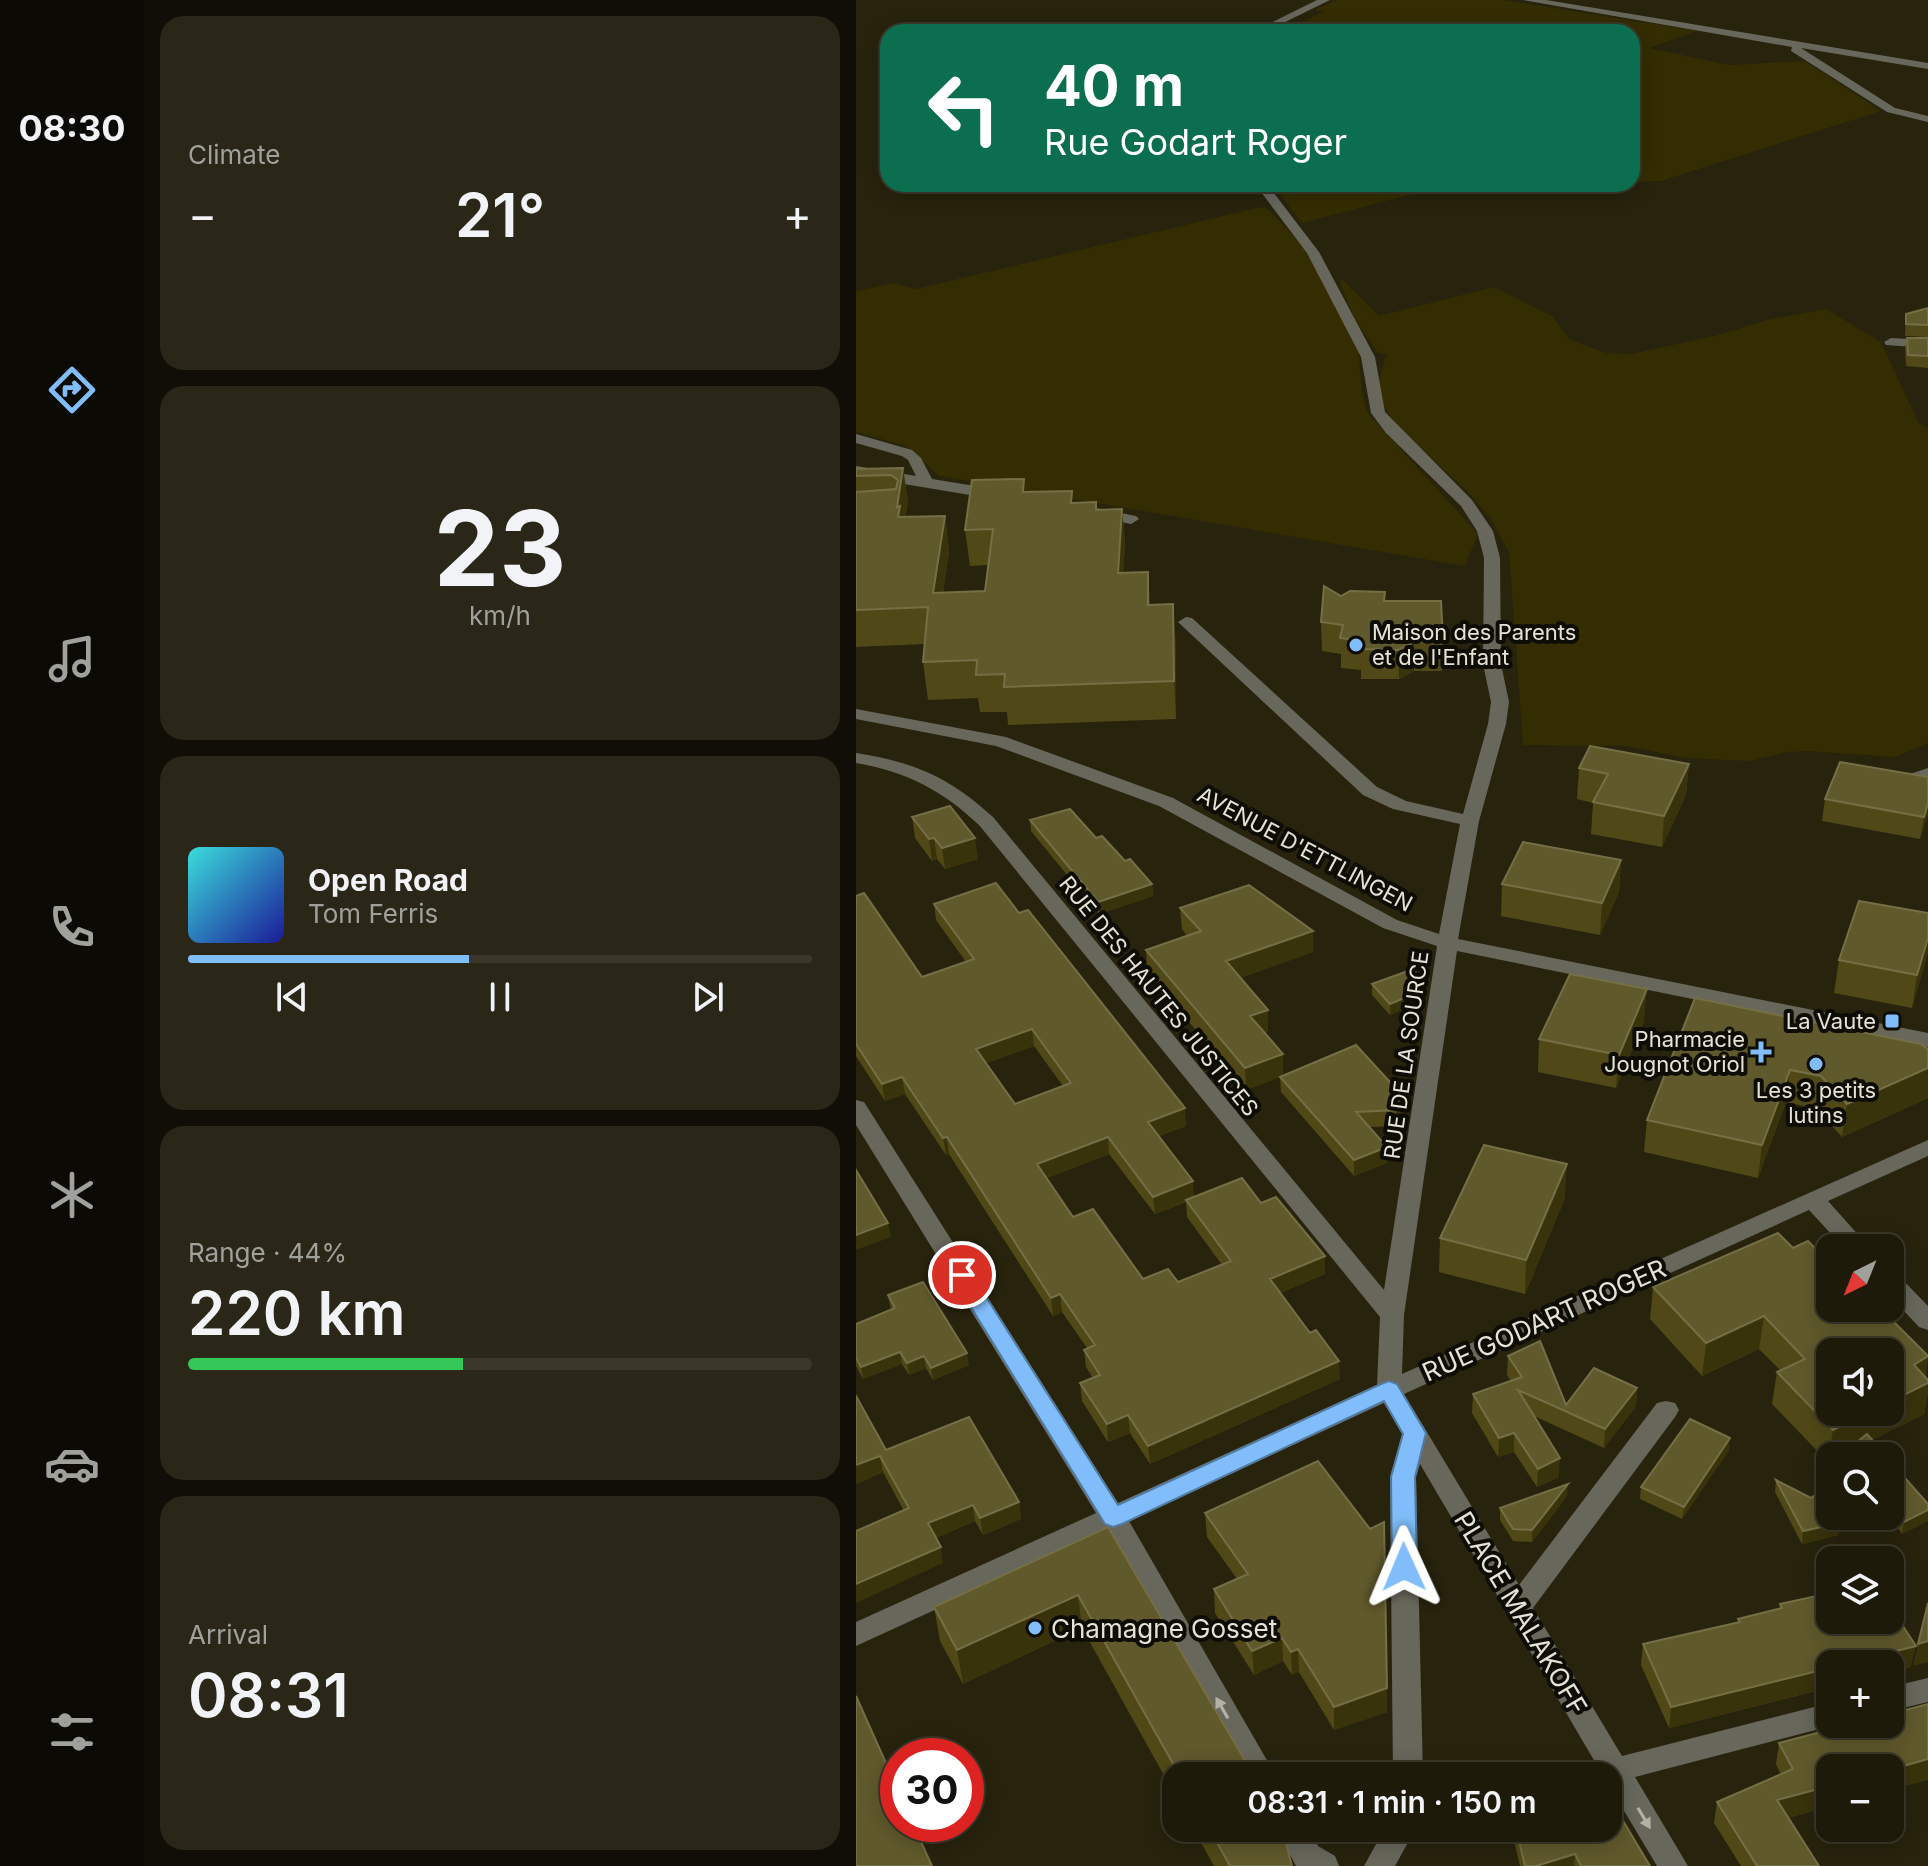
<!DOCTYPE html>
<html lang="en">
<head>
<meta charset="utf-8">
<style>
	:root { --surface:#1d1a0a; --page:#2a2718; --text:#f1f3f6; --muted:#a0a19c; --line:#3b382b; --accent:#80bdfa }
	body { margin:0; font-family:Inter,sans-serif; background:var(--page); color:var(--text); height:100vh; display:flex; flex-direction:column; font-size:30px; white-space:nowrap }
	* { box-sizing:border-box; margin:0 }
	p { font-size:26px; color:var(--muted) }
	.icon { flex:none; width:44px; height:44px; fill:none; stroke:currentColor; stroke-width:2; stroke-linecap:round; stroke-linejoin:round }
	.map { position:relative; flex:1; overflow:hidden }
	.drawer { display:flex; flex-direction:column; gap:16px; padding:16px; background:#100e06; width:712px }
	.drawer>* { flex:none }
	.banner { position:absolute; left:24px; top:24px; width:760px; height:168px; border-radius:24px; box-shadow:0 4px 20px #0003,0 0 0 2px var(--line); background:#0b6e4f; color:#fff; overflow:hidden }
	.needle { width:52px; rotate:223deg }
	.buttons { position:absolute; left:960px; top:1234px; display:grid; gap:16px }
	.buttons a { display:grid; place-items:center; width:88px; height:88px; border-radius:16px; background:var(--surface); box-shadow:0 4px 20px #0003,0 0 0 2px var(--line); font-size:40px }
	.speed { position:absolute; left:24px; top:1738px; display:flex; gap:16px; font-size:40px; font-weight:700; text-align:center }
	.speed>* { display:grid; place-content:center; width:104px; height:104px; border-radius:50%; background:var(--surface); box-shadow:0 4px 20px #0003,0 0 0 2px var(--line); line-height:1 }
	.speed .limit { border:12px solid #d22; background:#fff; color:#111 }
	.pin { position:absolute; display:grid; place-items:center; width:68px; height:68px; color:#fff; margin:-34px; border:4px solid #fff; border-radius:50%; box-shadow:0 2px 8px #0007 }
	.me { position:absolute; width:88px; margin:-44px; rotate:359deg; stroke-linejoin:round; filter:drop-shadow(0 0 6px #0008) }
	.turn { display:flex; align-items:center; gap:28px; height:168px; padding:0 32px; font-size:36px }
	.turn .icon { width:104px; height:104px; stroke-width:2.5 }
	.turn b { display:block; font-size:56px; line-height:68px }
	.big { font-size:60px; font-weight:600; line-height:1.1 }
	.drawer .tile { flex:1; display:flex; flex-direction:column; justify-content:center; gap:12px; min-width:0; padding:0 28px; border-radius:24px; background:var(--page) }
	.drawer .dial { align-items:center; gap:0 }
	.dial b { font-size:104px; line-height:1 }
	.song { display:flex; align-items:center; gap:24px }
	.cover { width:96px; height:96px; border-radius:12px; background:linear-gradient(135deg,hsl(180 70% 55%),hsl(240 70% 35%)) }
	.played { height:8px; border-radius:4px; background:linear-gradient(90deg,var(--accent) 45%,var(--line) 45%) }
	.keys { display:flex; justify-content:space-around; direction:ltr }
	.heat { display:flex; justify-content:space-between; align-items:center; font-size:44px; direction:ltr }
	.charge { height:12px; border-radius:6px; background:linear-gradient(90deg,#34c759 44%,var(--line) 0) }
	.trip { position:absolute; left:306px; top:1762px; width:460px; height:80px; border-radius:24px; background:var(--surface); box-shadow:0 4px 20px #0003,0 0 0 2px var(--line); font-weight:600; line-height:80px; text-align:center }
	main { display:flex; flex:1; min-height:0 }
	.dock { display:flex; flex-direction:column; width:144px; justify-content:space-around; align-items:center; background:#0c0a04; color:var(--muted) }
	.dock .icon { width:56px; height:56px }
	.dock .active { color:var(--accent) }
	.dock b { font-size:36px; color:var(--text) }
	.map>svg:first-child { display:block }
	.green { fill:#342d02 }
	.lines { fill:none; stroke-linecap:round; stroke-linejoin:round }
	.minor { fill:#68675c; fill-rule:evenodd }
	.wall { fill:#504917; fill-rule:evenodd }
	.shaded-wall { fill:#39330b }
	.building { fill:#60592c; stroke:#756f46; stroke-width:2; fill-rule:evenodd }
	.oneway { fill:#b3b1a5 }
	.route { fill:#80bdfa; stroke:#537ba2; stroke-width:2 }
	.poi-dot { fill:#80bdfa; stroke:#0e0d05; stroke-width:3 }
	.labels { text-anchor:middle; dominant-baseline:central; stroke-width:8; stroke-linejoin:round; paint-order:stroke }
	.poi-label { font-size:22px; fill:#e5e3d6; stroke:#0e0d05; text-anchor:end }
	.street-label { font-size:22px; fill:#e5e3d6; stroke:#0e0d05 }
	.near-street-label { font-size:26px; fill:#e5e3d6; stroke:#0e0d05 }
	.near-poi-label { font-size:26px; fill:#e5e3d6; stroke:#0e0d05; text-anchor:start }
</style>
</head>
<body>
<main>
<nav class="dock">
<b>08:30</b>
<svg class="icon active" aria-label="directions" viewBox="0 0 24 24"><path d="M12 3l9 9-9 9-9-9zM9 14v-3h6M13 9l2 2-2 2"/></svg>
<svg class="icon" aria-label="music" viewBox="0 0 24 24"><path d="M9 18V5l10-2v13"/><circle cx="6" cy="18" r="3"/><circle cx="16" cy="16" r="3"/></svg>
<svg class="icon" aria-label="phone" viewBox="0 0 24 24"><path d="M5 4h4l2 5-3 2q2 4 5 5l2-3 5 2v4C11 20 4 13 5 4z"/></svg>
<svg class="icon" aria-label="climate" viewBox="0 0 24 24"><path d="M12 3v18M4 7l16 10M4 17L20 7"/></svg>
<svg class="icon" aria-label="car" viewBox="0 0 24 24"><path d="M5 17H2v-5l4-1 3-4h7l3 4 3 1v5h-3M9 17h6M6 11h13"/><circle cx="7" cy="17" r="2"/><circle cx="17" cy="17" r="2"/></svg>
<svg class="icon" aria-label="filters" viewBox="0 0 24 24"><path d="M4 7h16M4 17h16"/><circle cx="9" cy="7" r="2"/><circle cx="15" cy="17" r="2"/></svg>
</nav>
<section class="drawer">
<div class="tile"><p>Climate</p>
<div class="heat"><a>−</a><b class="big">21°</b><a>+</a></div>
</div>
<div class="tile dial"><b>23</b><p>km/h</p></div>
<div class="tile">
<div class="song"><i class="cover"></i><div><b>Open Road</b><p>Tom Ferris</p></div></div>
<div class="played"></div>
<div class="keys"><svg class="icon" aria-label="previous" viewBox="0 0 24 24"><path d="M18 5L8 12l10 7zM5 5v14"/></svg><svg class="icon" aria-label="pause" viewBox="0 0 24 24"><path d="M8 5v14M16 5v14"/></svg><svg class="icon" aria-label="next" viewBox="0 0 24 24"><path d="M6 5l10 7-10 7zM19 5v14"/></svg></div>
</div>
<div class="tile"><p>Range · 44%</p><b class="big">220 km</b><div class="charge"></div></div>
<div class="tile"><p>Arrival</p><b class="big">08:31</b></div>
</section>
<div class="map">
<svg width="1072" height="1866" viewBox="0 0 1072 1866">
	<rect width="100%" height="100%" fill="#27230d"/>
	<!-- green -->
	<path class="green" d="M480 0H648L841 31 793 48 873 65 949 61 1025 111 805 181 776 182V32H408L423 25 434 27 468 12 459 10Z
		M416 184H595L446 223Z
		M405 207 413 210 452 252 502 347 506 392 511 412 622 534 609 566 83 476 50 446 0 432V291L38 283 60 289Z
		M485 278 523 316 638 287 696 316 713 339 750 353 775 354 862 335 911 320 970 309 1025 342 1062 422 1072 428V743L1039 757 953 751 932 752 894 761 829 758 770 746 667 745 653 552 635 519 612 492 547 432 532 413 523 397 522 382 531 354 522 353 499 319 484 284Z"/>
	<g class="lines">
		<!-- minor -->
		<path class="minor" d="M461 0H474L409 32H396Z
			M667 0H690L1072 63V69L945 48 1039 108 1072 116V122L1031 112 935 51 936 47Z
			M399 184H411L463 252 519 357 529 412 616 500 637 531 644 558 645 664 653 702 650 724 623 821 602 939 1072 1033V1047L601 951 548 1315 546 1374 1072 1140V1156L972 1201 1014 1248H988L953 1210 548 1394 663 1585 801 1403 810 1401 819 1403 823 1410 819 1417 677 1608 766 1756 974 1703V1724H983L779 1777 832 1866H801L752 1784V1776H719L724 1767 739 1762 564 1464 560 1477 567 1776H537L534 1477 546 1434 528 1403 273 1521 420 1776H390L251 1531 0 1646V1622L240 1513 0 1125V1100L8 1102 262 1503 521 1385 524 1317 123 825C86 790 51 772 0 763V753C58 762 93 777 137 817L528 1290 581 946 527 928 303 806 140 746 0 719V709L150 737 317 798 541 920 583 934 604 824 537 809 507 795 322 622 330 617 336 618 521 787 550 801 607 814 632 724 635 702 627 664 628 558 621 531 605 506 530 433 515 413 505 357 451 253Z
			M1035 338 1072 340V348L1030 345 1028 342Z
			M0 434 56 450 65 458 76 479 138 489 146 494 138 499 0 476V466L60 476 52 460 46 456 0 443Z
			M240 508 280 516 283 519 275 524 235 516V510Z
			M1072 768V779L1051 787 1042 781 1045 777Z
			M1034 1273 1042 1275 1072 1306V1330L1063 1327 1034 1296Z
			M1072 1678V1702L1034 1711V1687Z
			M420 1828H451L462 1846 479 1856 483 1866H440Z
			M529 1828H560L539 1866H508Z"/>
	</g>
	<!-- wall -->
	<path class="wall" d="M1072 308V337L1049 336 1050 314Z
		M1051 338H1072V368L1050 366 1049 349Z
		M47 468 52 502 49 517 89 516 93 551 87 593 129 591 132 565 114 566 109 530 169 492 217 502 241 510 266 509 269 544 267 573 292 572 294 605 320 641V719L152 725 151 712H124L122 698 72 700 67 662 69 644 0 647V469Z
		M529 592V601L587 642 586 671H558L543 679H505V670L485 668V654L466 651 465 622 485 596Z
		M833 764 830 795 806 847 735 834 737 803 721 799 723 768Z
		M1072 777V814L1064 839 966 821 969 799Z
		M56 817 122 859 89 869 81 859 76 861 59 838Z
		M174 820 240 838 296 884 297 896 243 914 175 831Z
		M765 860 763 892 744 935 645 916 646 884Z
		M0 896 66 977 110 962 80 920 78 904 330 1126 303 1136 338 1196 405 1203 469 1274 424 1293 484 1379 294 1464 274 1433 252 1442 226 1401 224 1383 237 1378 230 1367 228 1350 231 1348 206 1312 197 1316 93 1154 90 1155 49 1094 29 1101 0 1056ZM178 1046 207 1086 159 1104 130 1063ZM253 1154 299 1214 330 1202 331 1217 366 1265 322 1282 287 1279 217 1217 191 1178Z
		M324 908 457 931V952L384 978 412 1032 409 1033 427 1054V1075L545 1094 544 1110 541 1126 513 1127 531 1147V1163L498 1176 425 1092 424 1077 390 1090 291 972 290 950 331 936 326 929Z
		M1072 913V952L1056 1008 978 993 983 960Z
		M560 979 555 1006 534 1015 516 995V984Z
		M839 998 1072 1049V1098L986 1137 960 1109 930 1102 902 1178 788 1152 791 1120Z
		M788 1022 760 1088 682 1072 683 1039Z
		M709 1198 669 1294 583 1272 584 1238Z
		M797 1287 974 1308 1025 1321 1072 1356 1069 1377 1072 1380V1392L1068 1414 1016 1440 1030 1456H1000L999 1454 1000 1448 985 1456H974V1461L972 1462 916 1404 921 1372 924 1370 903 1349 846 1376 794 1319Z
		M32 1295 113 1365 77 1380 70 1368 53 1375 46 1364 7 1379 0 1366V1324L35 1310Z
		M652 1356 710 1405 781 1388 780 1406 748 1448 678 1416 703 1477 681 1487 658 1452 642 1457 616 1413 617 1394 655 1381 651 1375Z
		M30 1450 163 1502 165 1519 127 1535 119 1521 80 1538 87 1563 48 1511 27 1472 0 1484Z
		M873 1450 826 1519 784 1499 785 1487Z
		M1034 1461 1072 1504V1521L1046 1534 1034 1515Z
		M920 1480 984 1523 982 1535 946 1544 919 1492Z
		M711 1496 676 1542 657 1541 644 1520V1508Z
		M349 1513 531 1688V1712L478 1730 443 1672 436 1675 427 1661 398 1675 359 1613 358 1589 381 1579 351 1537Z
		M252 1527 398 1776H320V1797L226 1628 107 1684 84 1641 78 1607Z
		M969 1601 1055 1667 813 1728 785 1665 787 1644 882 1622V1619L924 1609V1604Z
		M923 1743 974 1768V1806L932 1818 963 1866H885L858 1823 861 1802 925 1775 920 1764Z
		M337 1828H426L436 1866H358Z
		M655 1828H752L794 1866H664Z"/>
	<!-- shaded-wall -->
	<path class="shaded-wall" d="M47 468 52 502 47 529 49 542 41 507Z
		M266 509 269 544 265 609 262 573Z
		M89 516 93 551 82 630 77 593Z
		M292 572 294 608 292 605Z
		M317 604 320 641V719L318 681Z
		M558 642V671L543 679V650Z
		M833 764 830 795 806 847 808 816Z
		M1072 803V814L1064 839 1068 817Z
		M78 838 81 859 76 861 73 839Z
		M119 838 122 859 89 869 86 848Z
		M765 860 763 892 744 935 746 903Z
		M296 884 297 896 243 914 242 902Z
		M457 931V952L371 983 370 961Z
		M1072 938V952L1056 1008 1061 975Z
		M560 968V979L555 1006 534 1015V1004Z
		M791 989 788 1022 760 1088 763 1055Z
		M412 1010V1032L395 1038 394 1016Z
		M176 1029 178 1046 122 1066 120 1049Z
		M427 1054V1076L390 1090 389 1068Z
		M1072 1068V1098L986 1137 991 1104Z
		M934 1070 930 1102 902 1178 906 1145Z
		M46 1077 49 1094 29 1101 26 1084Z
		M545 1094 544 1110 541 1126V1110Z
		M329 1108 330 1126 294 1139 292 1122Z
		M91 1137 93 1154 90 1155 87 1138Z
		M252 1137 253 1154 183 1181 181 1164Z
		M531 1147V1163L498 1176V1160Z
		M711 1164 709 1198 669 1294 670 1260Z
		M337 1181 338 1198 299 1214 297 1197Z
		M32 1223 35 1237 0 1250V1235Z
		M469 1256V1274L414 1297V1279Z
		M204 1294 206 1312 197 1316 195 1298Z
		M908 1316 903 1349 846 1376 850 1343Z
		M44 1352 46 1364 7 1379 5 1367Z
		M111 1353 113 1365 77 1380 75 1368Z
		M68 1356 70 1368 53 1375 51 1363Z
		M1072 1357 1067 1385 1072 1383V1392L1068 1414 1004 1446 1001 1442 1000 1448 985 1456H974V1461L972 1462 977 1430 1013 1412H1034V1402L1058 1365Z
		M483 1361 484 1379 294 1464 292 1446Z
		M781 1388 780 1406 748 1448 749 1429Z
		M272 1415 274 1433 252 1442 251 1424Z
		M658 1433V1452L642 1457 643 1438Z
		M874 1438 873 1450 826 1519 828 1507Z
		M24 1456 27 1472 0 1484V1465Z
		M704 1458 703 1477 681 1487 682 1469Z
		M712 1484 711 1496 676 1542V1530Z
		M163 1502 165 1519 127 1535 124 1518Z
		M117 1505 119 1521 75 1540 72 1523Z
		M1072 1510V1521L1046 1534 1048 1522Z
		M984 1523 982 1535 946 1544 947 1531Z
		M85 1547 87 1563 0 1603V1584Z
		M222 1595 226 1628 107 1684 101 1650Z
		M426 1638 427 1661 398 1675 396 1651Z
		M1072 1641V1662L1057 1666 1062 1644Z
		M1060 1646 1055 1667 1034 1672V1664H988Z
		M442 1649 443 1672 436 1675 435 1652Z
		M974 1668V1687L813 1728 815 1707Z
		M531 1688V1712L478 1730V1707Z
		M1072 1759V1780L1034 1790V1770Z
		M974 1786V1806L918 1822 921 1800Z
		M719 1854 718 1866H680Z"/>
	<!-- building -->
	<path class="building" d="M1072 308V325L1050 324V314Z
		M1051 338H1072V356L1052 355Z
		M47 468 41 507 44 506 42 517 89 516 77 593 129 591 137 529 109 530 116 480 168 479 167 492 216 491 215 503 240 502V510L266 509 262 573 292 572V605L317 604 318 681 148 687 149 674 120 675 121 660 67 662 72 607 0 610V492L40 489 42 480 35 475 0 476V469Z
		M468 586 485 596 494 591 529 592 528 601H585L587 642H558L543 650 505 649 506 641 484 638 487 625 465 622Z
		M734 746 833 764 808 816 737 802 752 774 723 768Z
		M984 762 1072 777V803L1068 817 969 799Z
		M94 806 119 838 86 848 78 838 73 839 56 817Z
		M214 809 240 838 246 836 269 861 274 859 296 884 242 902 174 820Z
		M667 842 765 860 746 903 646 884Z
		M140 883 163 913 172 910 329 1108 292 1122 337 1181 297 1197 252 1137 181 1164 217 1217 237 1209 287 1279 312 1269 322 1282 375 1261 330 1200 386 1178 405 1203 420 1197 469 1256 414 1279 454 1333 460 1330 483 1361 292 1446 272 1415 251 1424 224 1383 244 1375 228 1350 239 1345 204 1294 195 1298 91 1137 87 1138 46 1077 26 1084 0 1044V896L8 893 66 977 118 959 78 904ZM176 1029 215 1083 159 1104 120 1049Z
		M393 885 457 931 370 961 412 1010 394 1016 427 1054 389 1068 290 950 345 931 324 908Z
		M1003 901 1072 913V938L1061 975 983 960Z
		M560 968 555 995 534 1004 516 984Z
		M714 974 791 989 763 1055 683 1039Z
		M839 998 1064 1044 1072 1049V1068L991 1104 965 1076 934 1070 906 1145 791 1120Z
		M500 1045 545 1094 541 1110 500 1112 531 1147 498 1160 424 1077Z
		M628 1145 711 1164 670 1260 584 1238Z
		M0 1170 32 1223 0 1235Z
		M922 1233 937 1248 952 1241 974 1263V1308H1011L1025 1321 1033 1317 1072 1356 1058 1365 1072 1380V1383L1034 1402V1352H974V1412H1013L977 1430 921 1372 949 1359 908 1316 850 1343 797 1287Z
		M67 1282 111 1353 75 1368 68 1356 51 1363 44 1352 5 1367 0 1358V1324L39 1308 32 1295Z
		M684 1341 710 1405 738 1368 781 1388 749 1429 662 1390 704 1458 682 1469 658 1433 643 1438 617 1394 666 1377 652 1356Z
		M0 1396 30 1450 113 1417 163 1502 124 1518 117 1505 72 1523 85 1547 0 1584V1531L53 1508 24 1456 0 1465Z
		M834 1419 874 1438 828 1507 785 1487Z
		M1011 1434 1030 1456H1009L1001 1442Z
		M462 1461 514 1529 528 1522 531 1688 478 1707 442 1649 435 1652 426 1638 396 1651 358 1589 392 1574 349 1513Z
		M1034 1461 1072 1504V1510L1048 1522 1034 1499Z
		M920 1480 955 1498 966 1490 974 1505V1516H980L984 1523 947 1531Z
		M712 1484 676 1530 657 1529 644 1508Z
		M252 1527 398 1776H324L222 1595 101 1650 78 1607Z
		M965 1595 969 1601 974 1600V1620H1034V1606L1060 1646 988 1664H974V1668L815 1707 787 1644 884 1622 882 1619 926 1608 924 1604Z
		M1072 1603V1641L1062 1644Z
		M0 1696 42 1790V1824H57L76 1866H0Z
		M1072 1704V1759L1034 1770V1768H974V1786L921 1800 963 1866H901L861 1802 937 1769 923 1743 995 1724H1034V1714Z
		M660 1766 664 1776H648L647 1771Z
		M752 1801 757 1804 794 1866H725L719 1854 680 1866H669L660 1828H752Z
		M353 1828H426L436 1866H374Z"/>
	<!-- one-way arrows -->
	<defs><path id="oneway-solid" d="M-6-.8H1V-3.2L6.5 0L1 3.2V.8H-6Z" transform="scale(2)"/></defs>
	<g class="oneway">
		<use href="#oneway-solid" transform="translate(366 1708) rotate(-120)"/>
		<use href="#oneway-solid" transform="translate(788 1818) rotate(59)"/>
	</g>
	<!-- route -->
	<path class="route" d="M106 1268 113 1270 262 1505 525 1384 533 1381 541 1384 570 1433 559 1477 561 1567 557 1574 548 1577 540 1574 536 1567 535 1477 547 1434 528 1401 266 1524 257 1527 249 1524 95 1275 98 1270Z"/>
	<!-- markers -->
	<g class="poi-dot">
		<circle cx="500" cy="645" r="8"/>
		<rect x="1028" y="1013" width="16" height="16" rx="4"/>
		<path d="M901 1040h8v8h8v8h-8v8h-8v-8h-8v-8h8z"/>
		<circle cx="960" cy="1064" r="8"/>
		<circle cx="179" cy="1628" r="8"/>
	</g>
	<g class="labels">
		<!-- poi labels -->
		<g class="poi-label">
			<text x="516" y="632" text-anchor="start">Maison des Parents<tspan x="516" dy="25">et de l'Enfant</tspan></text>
			<text x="1020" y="1021">La Vaute</text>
			<text x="889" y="1039">Pharmacie<tspan x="889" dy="25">Jougnot Oriol</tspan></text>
			<text x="960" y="1090" text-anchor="middle">Les 3 petits<tspan x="960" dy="25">lutins</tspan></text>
		</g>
		<!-- street labels -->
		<g class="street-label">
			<text transform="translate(449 849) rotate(28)">AVENUE D'ETTLINGEN</text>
			<text transform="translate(303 996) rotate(51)">RUE DES HAUTES JUSTICES</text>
			<text transform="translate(550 1055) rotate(-82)">RUE DE LA SOURCE</text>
		</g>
		<!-- near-street labels -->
		<g class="near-street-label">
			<text transform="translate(688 1320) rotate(-24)">RUE GODART ROGER</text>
			<text transform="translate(665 1613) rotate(59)">PLACE MALAKOFF</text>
		</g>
		<!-- near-poi labels -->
		<g class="near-poi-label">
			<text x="195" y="1628">Chamagne Gosset</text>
		</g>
	</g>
</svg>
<div class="buttons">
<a><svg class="needle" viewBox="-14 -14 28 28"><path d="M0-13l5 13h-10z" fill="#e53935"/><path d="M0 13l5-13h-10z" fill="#a0a19c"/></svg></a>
<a><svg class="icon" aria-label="sound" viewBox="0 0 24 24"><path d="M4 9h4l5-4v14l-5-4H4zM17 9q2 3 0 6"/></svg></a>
<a><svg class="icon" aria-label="search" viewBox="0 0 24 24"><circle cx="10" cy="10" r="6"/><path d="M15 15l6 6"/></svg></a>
<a><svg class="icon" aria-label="layers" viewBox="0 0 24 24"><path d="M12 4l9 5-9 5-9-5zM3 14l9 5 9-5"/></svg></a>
<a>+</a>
<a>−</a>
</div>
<div class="speed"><div class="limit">30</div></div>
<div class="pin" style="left:106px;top:1275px;background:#d93025"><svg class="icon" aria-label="arrive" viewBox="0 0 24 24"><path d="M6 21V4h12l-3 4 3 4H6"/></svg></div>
<svg class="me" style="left:548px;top:1567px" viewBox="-20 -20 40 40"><path d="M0-17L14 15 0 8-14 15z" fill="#80bdfa" stroke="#fff" stroke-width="4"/></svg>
<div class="trip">08:31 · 1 min · 150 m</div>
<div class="banner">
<div class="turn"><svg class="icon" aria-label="left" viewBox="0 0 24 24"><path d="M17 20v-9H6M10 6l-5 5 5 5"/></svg><div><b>40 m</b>Rue Godart Roger</div></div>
</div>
</div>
</main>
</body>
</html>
